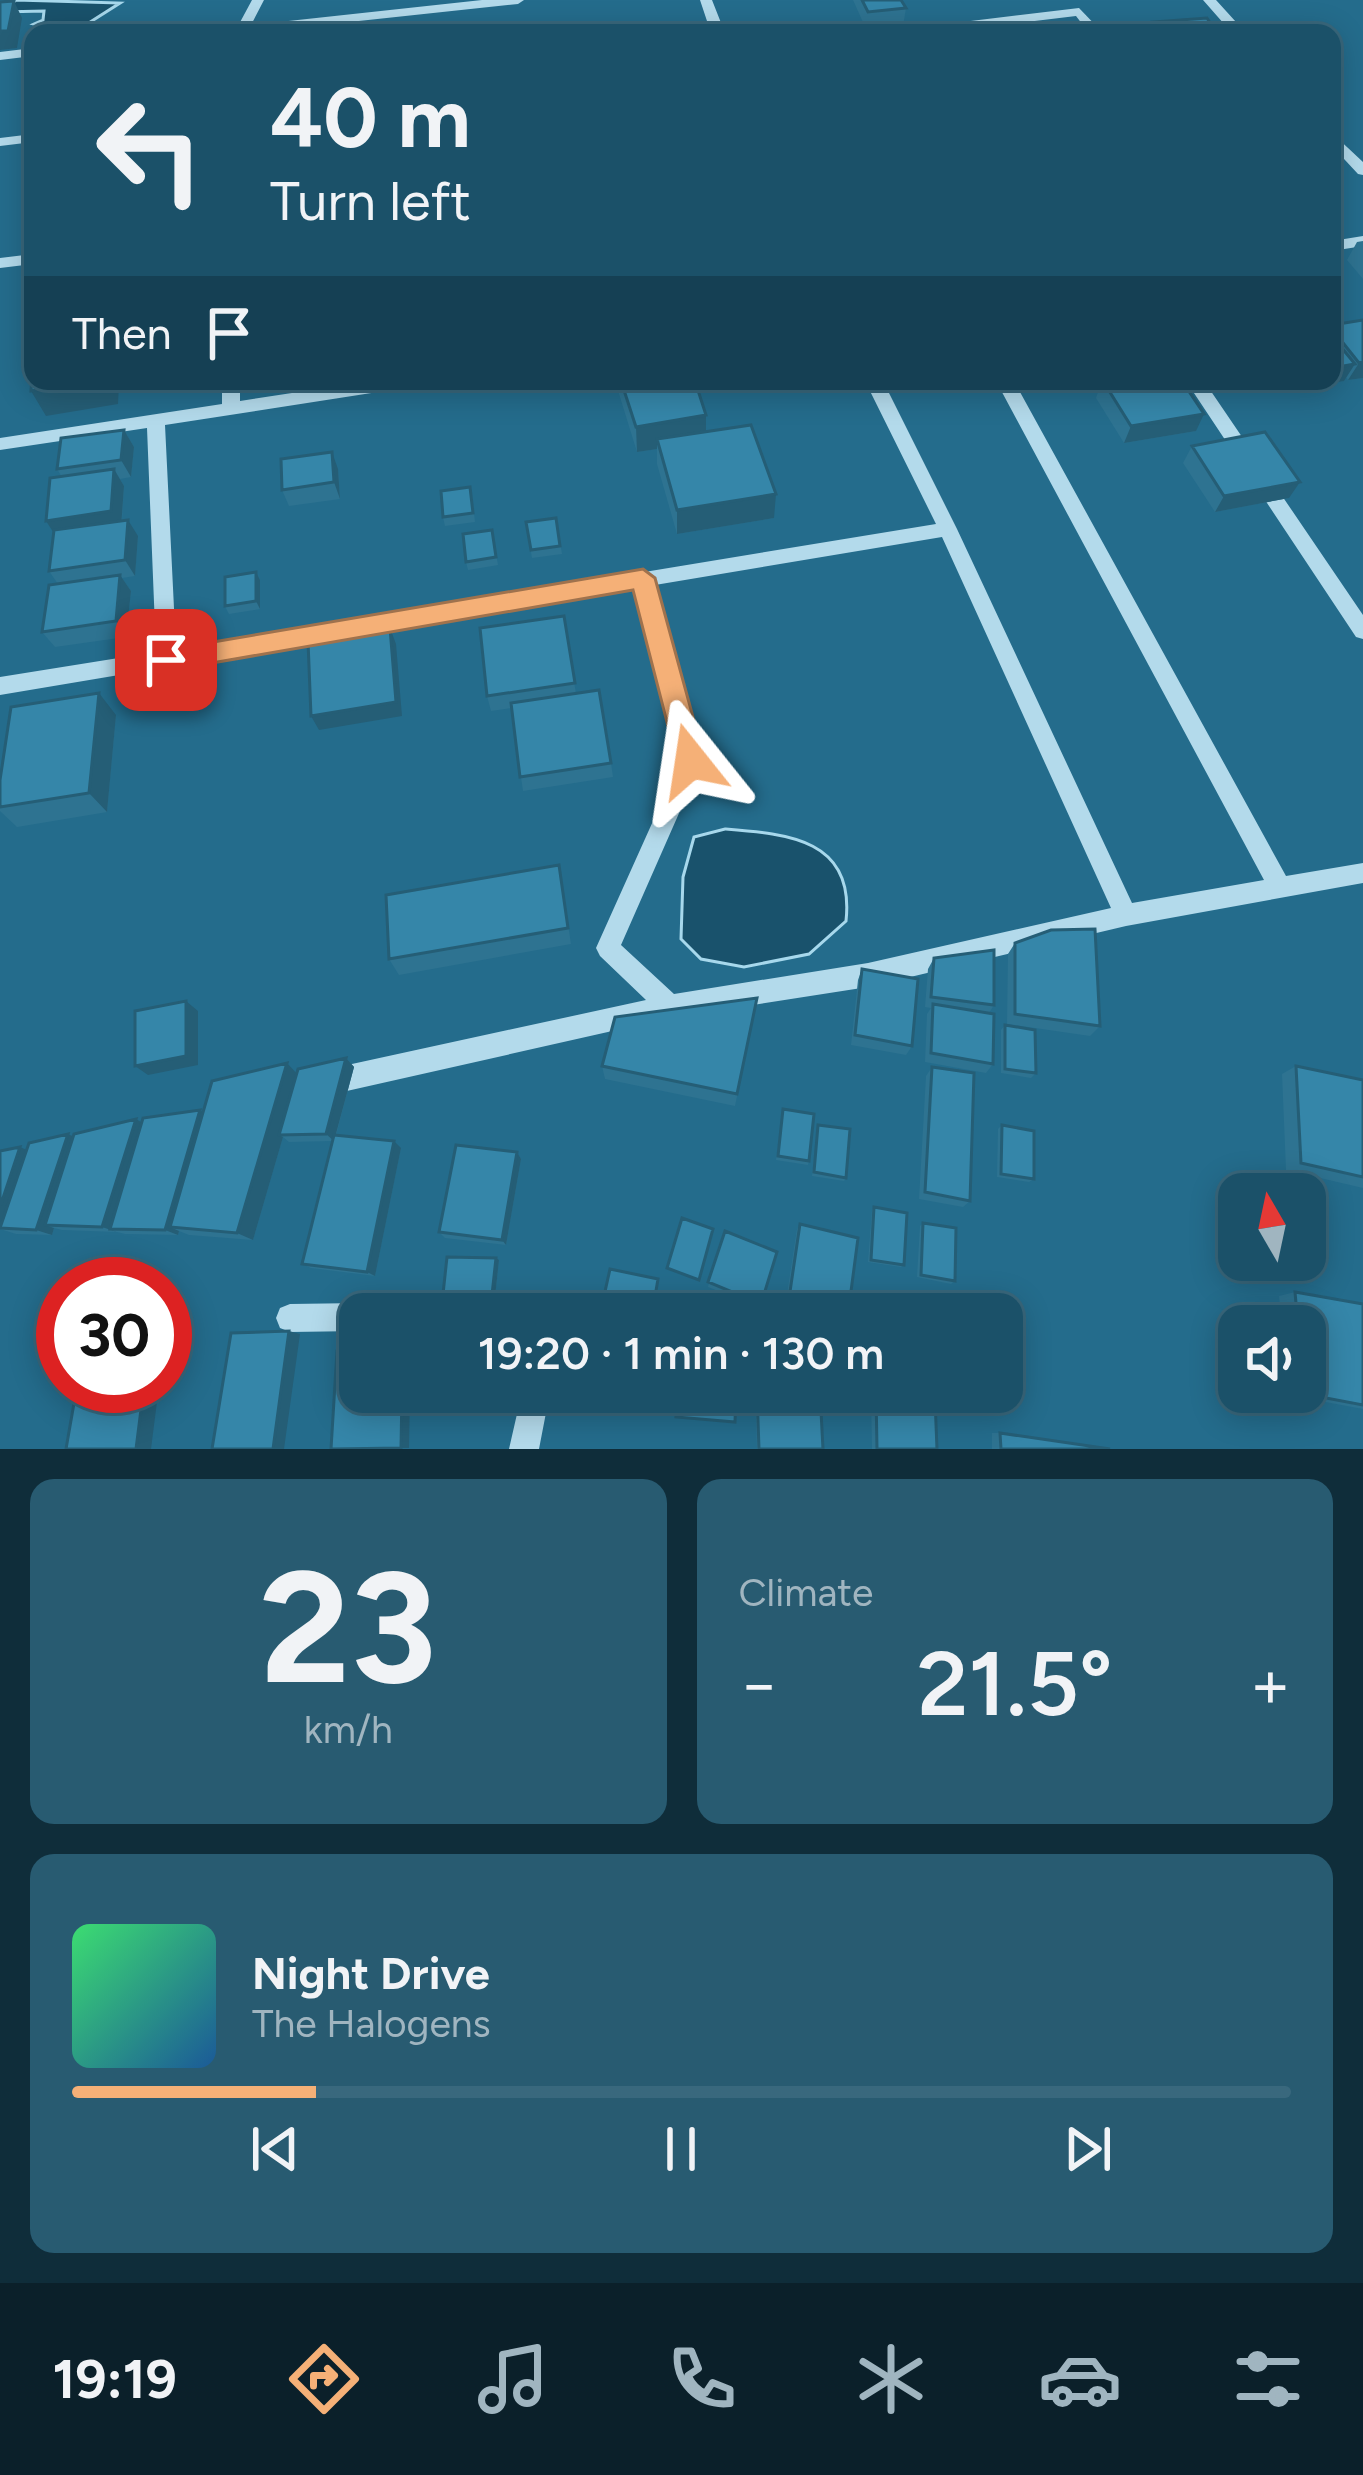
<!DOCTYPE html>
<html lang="en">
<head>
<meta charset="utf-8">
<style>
	:root { --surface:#1b5169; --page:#285b71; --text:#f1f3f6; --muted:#a0b5c0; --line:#39687d; --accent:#f5b077 }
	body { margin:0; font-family:Figtree,sans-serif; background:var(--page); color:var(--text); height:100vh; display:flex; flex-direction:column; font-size:45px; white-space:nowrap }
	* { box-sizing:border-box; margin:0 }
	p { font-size:39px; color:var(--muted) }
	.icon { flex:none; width:66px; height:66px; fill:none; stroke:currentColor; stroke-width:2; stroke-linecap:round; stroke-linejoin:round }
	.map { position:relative; height:1449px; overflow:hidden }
	.panel { display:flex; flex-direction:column; gap:30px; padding:30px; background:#0f2d3a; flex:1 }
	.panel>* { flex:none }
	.banner { position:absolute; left:24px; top:24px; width:1317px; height:366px; border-radius:24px; box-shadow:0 6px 30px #0003,0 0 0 3px var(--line); background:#1b5169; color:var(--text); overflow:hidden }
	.needle { width:78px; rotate:351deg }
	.controls { position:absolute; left:1218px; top:1173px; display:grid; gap:24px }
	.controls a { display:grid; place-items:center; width:108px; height:108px; border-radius:24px; background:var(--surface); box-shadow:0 6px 30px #0003,0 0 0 3px var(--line); font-size:60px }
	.speed { position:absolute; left:36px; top:1257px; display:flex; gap:24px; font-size:60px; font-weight:700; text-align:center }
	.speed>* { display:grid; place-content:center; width:156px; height:156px; border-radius:50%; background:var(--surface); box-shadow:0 6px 30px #0003,0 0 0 3px var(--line); line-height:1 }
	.speed .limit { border:18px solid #d22; background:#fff; color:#111 }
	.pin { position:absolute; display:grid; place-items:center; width:102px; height:102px; color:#fff; margin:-51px; border-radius:24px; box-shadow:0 6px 18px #0006 }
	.me { position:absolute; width:132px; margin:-66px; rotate:345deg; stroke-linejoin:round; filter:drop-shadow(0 0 9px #0008) }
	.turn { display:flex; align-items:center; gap:42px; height:252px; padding:0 48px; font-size:54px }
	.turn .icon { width:156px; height:156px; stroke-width:2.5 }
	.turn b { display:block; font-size:84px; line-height:102px }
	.then { display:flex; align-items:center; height:114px; padding:0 48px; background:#0003; gap:24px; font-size:45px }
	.big { font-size:90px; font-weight:600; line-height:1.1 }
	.panel .tile { flex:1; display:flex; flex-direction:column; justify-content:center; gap:18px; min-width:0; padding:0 42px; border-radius:24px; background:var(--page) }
	.panel .dial { align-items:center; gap:0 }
	.dial b { font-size:156px; line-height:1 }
	.song { display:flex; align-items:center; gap:36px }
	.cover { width:144px; height:144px; border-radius:18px; background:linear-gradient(135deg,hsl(140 70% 55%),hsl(210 70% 35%)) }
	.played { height:12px; border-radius:6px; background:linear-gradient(90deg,var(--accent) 20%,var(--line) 20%) }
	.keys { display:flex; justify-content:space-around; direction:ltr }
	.heat { display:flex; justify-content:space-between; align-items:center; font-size:66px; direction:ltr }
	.panel .tiles { flex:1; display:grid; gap:30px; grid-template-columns:1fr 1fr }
	.tile:last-child { grid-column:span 2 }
	.trip { position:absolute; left:339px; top:1293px; width:684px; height:120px; border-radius:24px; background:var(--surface); box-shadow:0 6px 30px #0003,0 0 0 3px var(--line); font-weight:600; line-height:120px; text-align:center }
	.tabs { display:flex; height:192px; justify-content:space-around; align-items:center; background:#0b202a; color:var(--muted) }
	.tabs .icon { width:84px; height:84px }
	.tabs .active { color:var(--accent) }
	.tabs b { font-size:54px; color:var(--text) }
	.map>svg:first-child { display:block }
	.water { fill:#19526c; stroke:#a7d8ec; stroke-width:3 }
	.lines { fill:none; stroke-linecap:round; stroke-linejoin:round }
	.minor { fill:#b3daeb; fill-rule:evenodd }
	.wall { fill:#2e7391 }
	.shaded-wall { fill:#255e76 }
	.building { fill:#3586a9; stroke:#255e76; stroke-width:3 }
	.route { fill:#f5b077; stroke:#9f724d; stroke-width:3 }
</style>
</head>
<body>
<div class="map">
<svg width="1363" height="1449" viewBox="0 0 1363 1449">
	<rect width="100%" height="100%" fill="#246c8c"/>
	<!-- water -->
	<path class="water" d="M16 0 120 3 73 33 34 24 43 20 44 11 0 12Z
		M725 829C788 834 855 839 846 921L809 954 744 967 701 959 681 939 683 877 694 837Z"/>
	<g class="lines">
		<!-- minor -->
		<path class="minor" d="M252 0H264L251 25 482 0H524L518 4 247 33H204L238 26Z
			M700 0H712L725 33H711Z
			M1203 0H1216L1246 33H1232Z
			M1079 8 1103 33H1089L1076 16 937 33H898L905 29Z
			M33 48V56L0 60V52Z
			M1332 133 1363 162V175L1358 174 1332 146Z
			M33 134V142L0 146V138Z
			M1363 236V246L1332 251V241Z
			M33 254V264L0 268V258Z
			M222 381H240V401L371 381H419L410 387 165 425 176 649 936 524 865 381H883L957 529 1132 903 1264 880 996 381H1014L1286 876 1363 863V883L1126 926 868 987 670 1018 329 1095 320 1091 316 1082 320 1073 329 1069 646 1000 600 956 596 948 680 761 636 588 0 695V677L156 652 147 428 0 450V438L222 404ZM942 537 1111 908 868 963 674 994 621 945 702 761 655 585Z
			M1186 381H1204L1363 615V639L1356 637Z
			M360 1303 370 1307 373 1314H360V1331L290 1332 280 1328 276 1318 280 1308 290 1304Z
			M522 1392H550L539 1449H509Z"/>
	</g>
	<!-- wall -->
	<path class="wall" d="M853 0H901L906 8 903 26 866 29Z
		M1153 22 1216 32 1149 33Z
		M1363 241V279L1347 260 1357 242Z
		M1363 320V378L1348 380 1346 377 1344 381 1273 393 1263 381H1332V325Z
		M615 381H695L706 432 774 518 677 534 657 464V449L637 452Z
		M1102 381 1196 431 1124 443 1096 398Z
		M124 430 134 447 131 477 120 479 124 486 122 520 138 536 135 576 122 578 131 591 126 637 55 647 42 632 58 584 49 571 54 532 46 521 62 477 57 469Z
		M1192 446 1289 498 1215 512 1183 463Z
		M338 469 340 499 289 506 282 490Z
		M472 495 475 522 445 526 443 517Z
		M556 518 562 554 532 558 526 522Z
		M492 530 498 565 468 570 466 562Z
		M256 572 260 580V609L229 614 225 606Z
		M564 616 576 694 611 763 613 777 523 791 511 708 491 711 487 696Z
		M116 715 107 812 17 827 0 811V780Z
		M559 865 571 944 399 975 389 959Z
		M1015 943 1100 1026 1090 1036 1007 1024 1008 954Z
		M934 958 994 1005 989 1013 993 1064 986 1073 925 1062 927 1014 931 1008 925 1007 928 969Z
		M862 969 912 1046 906 1055 851 1045 858 980Z
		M757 998 735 1106 605 1079 602 1066Z
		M1005 1025 1036 1073 1031 1078 1001 1073V1030Z
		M346 1058 354 1067 336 1135 401 1148 375 1276 311 1268 302 1264 333 1141 289 1142 283 1137 253 1240 189 1235 179 1231 178 1235 125 1234 117 1232 62 1230 54 1228 52 1235 16 1234 0 1229V1151L27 1150 68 1134 74 1137 203 1112 296 1073Z
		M1296 1066 1363 1080V1188L1286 1170 1282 1074Z
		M932 1067 970 1201 963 1207 919 1199 926 1076Z
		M782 1113 809 1161 808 1165 776 1160Z
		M818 1125 846 1178 844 1181 812 1176Z
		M1002 1125 1034 1179 1029 1182 997 1177 998 1129Z
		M517 1152 521 1159 506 1245 445 1238 439 1232Z
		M874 1207 904 1265 901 1267 868 1262 872 1210Z
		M923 1223 955 1281 951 1284 917 1277 920 1226Z
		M800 1224 848 1314H809L785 1308 797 1229Z
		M725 1231 761 1304 759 1307 708 1287Z
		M499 1260 495 1297 446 1296 443 1294Z
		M1295 1292 1363 1304V1409L1288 1395V1392H1305V1326H1282L1279 1296Z
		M755 1392H820L823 1449H757Z
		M876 1394 937 1449H872L871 1395Z
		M992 1433H1000L1110 1449H992Z"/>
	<!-- shaded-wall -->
	<path class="shaded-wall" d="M14 1 22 18 17 48 0 50V31Z
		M1363 362V378L1348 380 1359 363Z
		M1355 364 1344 381 1273 393 1280 381H1332V368Z
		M91 381H119L118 404 46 416 31 391Z
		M1204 414 1196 431 1124 443 1131 426Z
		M706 415V441L657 439V449L637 452 636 427Z
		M124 430 134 447 131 477 121 460Z
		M332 452 338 469 340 499 334 482Z
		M114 469 124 486 121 528 57 538 46 521Z
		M1300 482 1289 498 1215 512 1224 496Z
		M776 494 774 518 677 534V510Z
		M128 520 138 536 135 576 125 560Z
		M256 572 260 580V609L256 601Z
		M120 575 131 591 126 637 116 621Z
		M390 628 396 644 402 716 319 730 311 716Z
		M99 693 116 715 107 812 89 793Z
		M186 1001 198 1011V1065L148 1075 135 1066Z
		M346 1058 354 1067 334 1141 326 1134Z
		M287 1063 300 1077 279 1135 283 1137 253 1240 237 1233Z
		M200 1110 212 1118 170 1227 179 1231 178 1235 165 1230Z
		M136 1119 149 1127 110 1229 117 1232 102 1227Z
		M68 1134 83 1141 45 1225 54 1228 52 1235 36 1230Z
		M394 1141 401 1148 375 1276 367 1272Z
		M20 1147 36 1154 0 1226V1207Z
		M517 1152 521 1159 506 1245 502 1240Z
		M496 1258 499 1260 495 1297 492 1295Z
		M289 1331 300 1334 284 1449H273Z
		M144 1386H159L151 1449H136Z
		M402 1392H410L409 1448H401Z"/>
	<!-- building -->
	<path class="building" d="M862 0H901L906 8 868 12Z
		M14 1 8 31H0V2Z
		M1207 18 1216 32 1162 33 1153 22Z
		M284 26V33H218Z
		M438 29 439 33H406Z
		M1363 320V362L1359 363 1332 329V325Z
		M1332 336 1355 364 1332 368Z
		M33 356V381H91L31 391Z
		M621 381H695L706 415 636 427Z
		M1103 381H1182L1204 414 1131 426Z
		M751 425 776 494 677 510 657 439Z
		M124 430 121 460 57 469 61 438Z
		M1265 432 1300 482 1224 496 1192 446Z
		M332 452 334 482 282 490 281 459Z
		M114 469 111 511 46 521 50 478Z
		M470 487 473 513 443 517 441 491Z
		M556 518 560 546 531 550 526 522Z
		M128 520 125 560 49 571 54 530Z
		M492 530 496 557 466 562 463 534Z
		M256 572V601L225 606V577Z
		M120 575 116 621 42 632 49 585Z
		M564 616 575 683 487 696 480 628Z
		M390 628 396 702 311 716 308 641Z
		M599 690 611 763 520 777 511 703Z
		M99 693 89 793 0 807V780L11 707Z
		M559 865 568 928 389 959 386 895Z
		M1095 929 1100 1026 1015 1014V943L1051 930Z
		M994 950V1005L931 997 934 958Z
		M862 969 918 979 912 1046 855 1035Z
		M757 998 737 1094 602 1066 615 1017Z
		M186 1001V1056L135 1066V1011Z
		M933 1004 994 1014 993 1064 931 1053Z
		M1005 1025 1035 1030 1036 1073 1005 1069Z
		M346 1058 326 1134 279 1135 298 1069Z
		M287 1063 237 1233 170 1227 212 1081Z
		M1296 1066 1363 1080V1177L1301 1163Z
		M932 1067 974 1073 970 1201 925 1192Z
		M783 1109 814 1114 809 1161 778 1156Z
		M200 1110 165 1230 110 1229 143 1118Z
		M136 1119 102 1227 45 1225 74 1134Z
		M818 1125 850 1129 846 1178 814 1172Z
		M1002 1125 1034 1131V1179L1001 1174Z
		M68 1134 36 1230 0 1228 29 1143Z
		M334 1135 394 1141 367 1272 302 1264Z
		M456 1145 517 1152 502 1240 439 1232Z
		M20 1147 0 1207V1151Z
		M874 1207 907 1213 904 1265 871 1260Z
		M682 1218 713 1229 699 1280 667 1268Z
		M923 1223 956 1228 955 1281 921 1275Z
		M800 1224 858 1238 848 1314H827L788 1305Z
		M725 1231 777 1252 761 1304 708 1282Z
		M447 1257 496 1258 492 1295 443 1294Z
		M610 1269 658 1279 652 1314 602 1305Z
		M1295 1292 1363 1304V1405L1305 1394V1326H1298Z
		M289 1331 273 1449H212L231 1333Z
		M360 1348V1392H402L401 1448 331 1449 337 1351Z
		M77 1386H144L136 1449H66Z
		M420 1392H456L455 1411 419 1412Z
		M576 1392H634L633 1398Z
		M678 1392H736L735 1422 676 1417Z
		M757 1392H820L823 1449H759Z
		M876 1394 935 1399 937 1449H877Z
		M1000 1433 1110 1449H1001Z"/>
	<!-- route -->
	<path class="route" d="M643 569 655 578 705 761 691 773 677 761 633 590 166 671 153 660 166 650Z"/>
</svg>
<div class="controls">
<a><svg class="needle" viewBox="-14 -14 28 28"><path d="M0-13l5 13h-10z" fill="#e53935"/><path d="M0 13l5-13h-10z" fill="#a0b5c0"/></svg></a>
<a><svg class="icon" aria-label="sound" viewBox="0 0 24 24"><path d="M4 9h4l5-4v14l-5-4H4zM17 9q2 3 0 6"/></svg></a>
</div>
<div class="speed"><div class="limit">30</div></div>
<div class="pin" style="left:166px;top:660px;background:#d93025"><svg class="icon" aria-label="arrive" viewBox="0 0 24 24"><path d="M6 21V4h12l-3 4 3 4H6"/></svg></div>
<svg class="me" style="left:691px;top:761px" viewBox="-20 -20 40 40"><path d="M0-17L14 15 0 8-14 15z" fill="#f5b077" stroke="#fff" stroke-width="4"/></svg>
<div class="trip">19:20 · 1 min · 130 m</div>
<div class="banner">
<div class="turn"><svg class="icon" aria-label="left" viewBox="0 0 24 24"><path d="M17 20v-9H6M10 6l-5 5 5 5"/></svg><div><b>40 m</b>Turn left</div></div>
<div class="then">Then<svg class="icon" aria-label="arrive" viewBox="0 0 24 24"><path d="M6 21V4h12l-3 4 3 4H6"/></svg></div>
</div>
</div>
<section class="panel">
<div class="tiles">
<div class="tile dial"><b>23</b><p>km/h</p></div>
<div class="tile"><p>Climate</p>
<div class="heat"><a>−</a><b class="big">21.5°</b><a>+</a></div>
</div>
<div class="tile">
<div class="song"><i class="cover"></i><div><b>Night Drive</b><p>The Halogens</p></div></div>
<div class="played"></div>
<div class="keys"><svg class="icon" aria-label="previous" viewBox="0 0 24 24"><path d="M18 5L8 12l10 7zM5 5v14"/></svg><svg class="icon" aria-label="pause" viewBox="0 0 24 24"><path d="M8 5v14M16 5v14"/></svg><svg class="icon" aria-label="next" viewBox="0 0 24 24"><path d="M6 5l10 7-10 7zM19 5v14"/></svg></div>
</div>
</div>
</section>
<nav class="tabs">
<b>19:19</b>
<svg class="icon active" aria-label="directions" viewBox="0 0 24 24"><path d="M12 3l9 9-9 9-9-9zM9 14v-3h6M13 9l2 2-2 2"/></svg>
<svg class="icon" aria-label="music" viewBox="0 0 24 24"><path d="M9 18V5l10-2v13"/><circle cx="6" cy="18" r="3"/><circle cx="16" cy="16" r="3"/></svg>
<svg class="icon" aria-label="phone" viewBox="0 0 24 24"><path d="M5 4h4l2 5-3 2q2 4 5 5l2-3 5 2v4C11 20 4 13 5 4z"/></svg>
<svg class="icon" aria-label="climate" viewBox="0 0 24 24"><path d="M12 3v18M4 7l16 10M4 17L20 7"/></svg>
<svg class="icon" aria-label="car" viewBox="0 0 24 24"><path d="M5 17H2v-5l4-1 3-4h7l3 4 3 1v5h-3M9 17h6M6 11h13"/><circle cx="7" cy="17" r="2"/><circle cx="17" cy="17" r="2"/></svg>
<svg class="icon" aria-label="filters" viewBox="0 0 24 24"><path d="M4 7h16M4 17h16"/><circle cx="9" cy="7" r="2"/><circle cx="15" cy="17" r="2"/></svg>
</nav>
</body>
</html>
